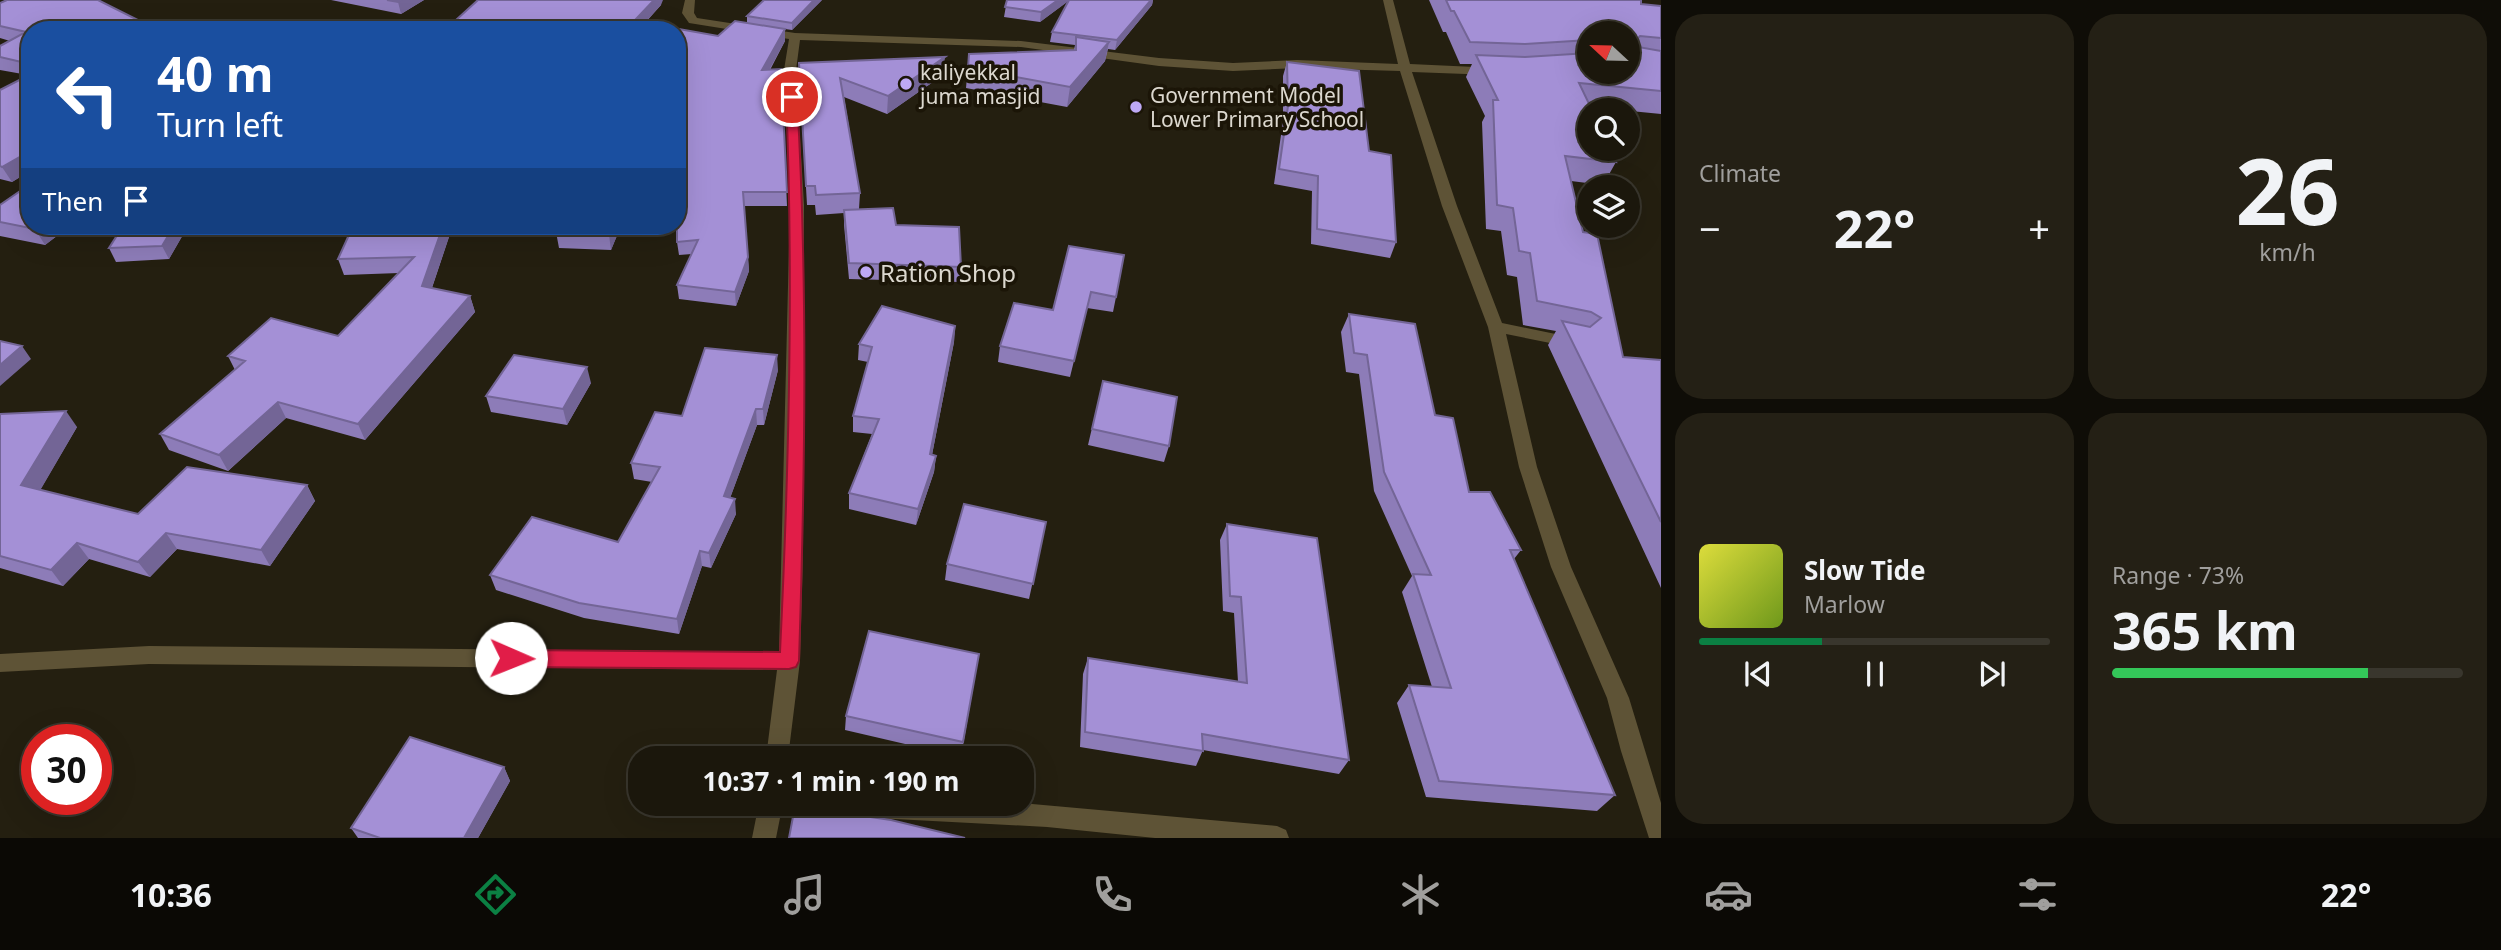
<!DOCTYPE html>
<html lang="en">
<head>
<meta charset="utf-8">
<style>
	:root { --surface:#1b170c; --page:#242015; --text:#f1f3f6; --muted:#a09f9d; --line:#39362d; --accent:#0b8043 }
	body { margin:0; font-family:"Noto Sans",sans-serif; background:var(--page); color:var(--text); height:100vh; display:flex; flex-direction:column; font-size:26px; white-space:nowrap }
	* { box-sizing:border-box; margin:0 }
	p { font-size:23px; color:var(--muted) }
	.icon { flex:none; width:38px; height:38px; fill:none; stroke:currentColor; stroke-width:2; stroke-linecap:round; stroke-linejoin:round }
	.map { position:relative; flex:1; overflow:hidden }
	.details { display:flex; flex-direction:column; gap:14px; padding:14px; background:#0f0d07; width:840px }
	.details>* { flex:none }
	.top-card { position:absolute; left:21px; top:21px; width:665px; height:214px; border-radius:28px; box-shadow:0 7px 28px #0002,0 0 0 2px var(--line); background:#1a4fa0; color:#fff; overflow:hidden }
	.needle { width:46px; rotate:292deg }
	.tools { position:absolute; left:1577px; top:21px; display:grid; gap:14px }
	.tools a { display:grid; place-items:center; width:63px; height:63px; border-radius:50%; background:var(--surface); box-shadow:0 7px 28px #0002,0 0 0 2px var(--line); font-size:35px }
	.speed { position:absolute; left:21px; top:724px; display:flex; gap:14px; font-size:35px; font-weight:700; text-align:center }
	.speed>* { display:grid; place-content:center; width:91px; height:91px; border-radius:50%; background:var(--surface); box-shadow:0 7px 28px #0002,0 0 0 2px var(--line); line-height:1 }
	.speed .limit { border:10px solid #d22; background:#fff; color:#111 }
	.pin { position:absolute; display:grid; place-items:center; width:60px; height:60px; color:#fff; margin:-30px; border:4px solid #fff; border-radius:50%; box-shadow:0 2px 7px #0007 }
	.me { position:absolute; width:77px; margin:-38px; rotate:91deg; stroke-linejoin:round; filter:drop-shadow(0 0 5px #0008) }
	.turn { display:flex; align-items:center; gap:24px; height:147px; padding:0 21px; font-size:32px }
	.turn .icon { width:91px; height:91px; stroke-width:2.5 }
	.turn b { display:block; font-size:49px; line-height:60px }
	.then { display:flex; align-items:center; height:66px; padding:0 21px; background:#0003; gap:14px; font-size:26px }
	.big { font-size:52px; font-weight:700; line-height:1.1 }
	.details .widget { flex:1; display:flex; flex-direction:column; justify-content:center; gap:10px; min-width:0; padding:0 24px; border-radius:28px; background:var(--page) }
	.details .dial { align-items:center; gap:0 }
	.dial b { font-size:91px; line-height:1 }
	.song { display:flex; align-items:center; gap:21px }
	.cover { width:84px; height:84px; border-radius:10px; background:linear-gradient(135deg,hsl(60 70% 55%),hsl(80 70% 35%)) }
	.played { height:7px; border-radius:4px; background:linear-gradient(90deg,var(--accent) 35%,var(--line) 35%) }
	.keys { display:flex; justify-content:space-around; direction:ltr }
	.heat { display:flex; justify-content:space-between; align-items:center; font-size:38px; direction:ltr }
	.charge { height:10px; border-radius:5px; background:linear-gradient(90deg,#34c759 73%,var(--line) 0) }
	.details .tiles { flex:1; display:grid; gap:14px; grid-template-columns:repeat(2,1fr) }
	.trip { position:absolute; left:628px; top:746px; width:406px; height:70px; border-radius:28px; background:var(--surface); box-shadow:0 7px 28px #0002,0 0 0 2px var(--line); font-weight:700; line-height:70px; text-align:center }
	.menu { display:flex; height:112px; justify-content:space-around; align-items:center; background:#0b0905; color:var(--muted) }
	.menu .icon { width:49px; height:49px }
	.menu .active { color:var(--accent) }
	.menu b { font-size:32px; color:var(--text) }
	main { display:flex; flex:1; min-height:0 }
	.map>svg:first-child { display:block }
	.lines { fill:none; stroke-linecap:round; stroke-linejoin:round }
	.minor { fill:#5e5336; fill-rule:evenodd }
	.wall { fill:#8d7cb8; fill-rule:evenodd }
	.shaded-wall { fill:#736596 }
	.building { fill:#a490d6; stroke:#736596; stroke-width:2 }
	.route { fill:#e11d48; stroke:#92132f; stroke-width:2 }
	.poi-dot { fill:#bea9f5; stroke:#1b1507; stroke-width:2.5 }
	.labels { text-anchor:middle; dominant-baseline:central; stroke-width:7; stroke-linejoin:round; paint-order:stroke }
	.far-poi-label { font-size:21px; fill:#dcd8cf; stroke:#1b1507; text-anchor:start }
	.poi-label { font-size:24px; fill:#dcd8cf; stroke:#1b1507; text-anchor:start }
</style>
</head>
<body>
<main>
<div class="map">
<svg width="1661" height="838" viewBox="0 0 1661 838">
	<rect width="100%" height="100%" fill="#241f10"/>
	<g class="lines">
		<!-- minor -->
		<path class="minor" d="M685 0H695L694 13 697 18 795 33 1021 41 1159 58 1233 63 1297 60 1398 64 1383 0H1393L1410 64 1497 68V74L1493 75 1412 72 1457 206 1502 323 1575 338 1583 343 1575 348 1506 334 1537 467 1571 567 1629 698 1661 803V838H1649L1621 751 1607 698 1551 567 1519 467 1488 327 1442 206 1400 71 1297 68 1233 71 1159 66 1021 47 800 40 796 70 804 205 803 554 800 661 788 758H766L777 670 149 664 0 672V654L149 646 779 652 790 205 784 70 789 39 689 23 682 13Z
			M759 803H1021L1277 826 1286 830 1289 838H1155L1047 827 781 813 776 838H752Z"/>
	</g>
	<!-- wall -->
	<path class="wall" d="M331 0H424L401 14Z
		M478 0 661 5 645 23 718 36 747 23V16L822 0 792 30 785 29V41L770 70 781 69 787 206H744L749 271 736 306 679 299 677 285 692 254 679 255 677 242 678 80V78L677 80V30Z
		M1007 0H1153L1152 5 1115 50 1108 49 1105 61 1067 107 966 88 969 54 1074 50 1075 45 1050 42 1052 32 1068 1 1040 22 1004 17Z
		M1429 0H1641V4L1661 6V114L1590 107 1616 162 1603 185 1571 181 1583 232 1623 357 1661 360V588L1548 345 1556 331 1523 325 1517 277 1507 275 1501 231 1486 229 1482 122 1485 116 1466 77 1472 64H1460L1446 32H1443ZM1589 33H1628L1589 72Z
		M0 3 30 30V171L12 182 0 179V90L28 75 0 70V46L10 41 0 38Z
		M1287 62 1369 151 1396 242 1390 258 1311 244 1312 191 1274 184 1283 121V76Z
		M799 63 943 75 887 114 844 97 860 193 859 209 896 225 961 267 959 282 849 279 844 225V213L816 215 815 205H807Z
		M0 205 70 226 45 245 0 236Z
		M123 226H188L169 259 116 262 109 248Z
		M559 226H621L611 250 559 248 556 232Z
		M451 231 432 288 470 296 475 312 365 440 286 418 228 471 169 450 160 434 235 370 228 356 338 336 399 273 344 275 338 259Z
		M1069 246 1116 297 1113 312 1087 308 1070 377 998 362 1000 346 1053 310Z
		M1349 314 1435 415 1469 492 1521 550 1514 559 1615 795 1597 811 1426 797 1397 703 1409 685 1432 687 1402 592 1412 576 1374 491 1359 374 1346 372 1341 332Z
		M955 326 954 342 932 455 936 456 934 472 916 525 849 509V493L872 434 853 432V416L868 362 858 360 859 344Z
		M778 370 764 425H757L730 498 736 514 711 568 702 566 679 634 584 618 496 590 490 575 618 542 652 482 634 479 631 463 682 416Z
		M1103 381 1169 446 1164 462 1088 445Z
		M591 383 567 425 491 412 486 396Z
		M0 414 77 427 40 490 138 514 307 485 315 501 270 566 177 549 150 577 89 559 63 586 0 568Z
		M1046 522 1029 599 945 580 947 564Z
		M1227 524 1349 760 1339 774 1203 750 1196 766 1080 747 1083 674 1088 658 1238 682 1234 613 1223 611 1220 540Z
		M979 654 961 757 845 730 846 716Z
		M504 767 510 781 478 838H358L351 828Z"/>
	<!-- shaded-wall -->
	<path class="shaded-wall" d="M401 0H424L401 14 398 2Z
		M654 0H663L661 5 638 30 634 21Z
		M814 0H822L792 30V23Z
		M1058 0H1070L1040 22 1041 12Z
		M1151 0H1153L1152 5 1115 50 1117 40Z
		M146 24 149 30H136Z
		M785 29V41L762 83V70Z
		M1109 42 1105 61 1067 107 1070 87Z
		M945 57 943 75 887 114 888 96Z
		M30 151V171L12 182 2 167Z
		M40 226H70L45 245 35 229Z
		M174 226H188L169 259 162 246Z
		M443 226H450L451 231 427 302 422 286Z
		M612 226H621L611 250 609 235Z
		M748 257 749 271 736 306 735 292Z
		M470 296 475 312 365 440 358 424Z
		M955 326 954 342 929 470 930 454Z
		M22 346 31 359 0 386V365Z
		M777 355 778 370 764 425 763 409Z
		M587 367 591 383 567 425 563 409Z
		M278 402 286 418 228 471 219 455Z
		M756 409 757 425 725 512 724 496Z
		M66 411 77 427 34 501 21 485Z
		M936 456 934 472 916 525 918 509Z
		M307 485 315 501 270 566 261 550Z
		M735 499 736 514 711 568 709 553Z
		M166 533 177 549 150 577 138 562Z
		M77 543 89 559 63 586 51 570Z
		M700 551 702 566 679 634 677 619Z
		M504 767 510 781 478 838H464Z"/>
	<!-- building -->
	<path class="building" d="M7 0H98L146 24 136 30H30V64L0 57V46L26 32 0 26V3Z
		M387 0H401L398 2Z
		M478 0H654L634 21 718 36 735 21 785 29 762 70 781 69 787 192H743L748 257 735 292 677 285 698 240 677 242V81L683 73 678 72 677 30H445Z
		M764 0H814L792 23 747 16Z
		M1007 0H1058L1041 12 1005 7Z
		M1069 0H1151L1117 40 1052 32Z
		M1446 0H1641V4L1661 6V38L1640 36 1637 39 1638 47 1661 51V91L1579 83 1592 110H1589V149H1610L1616 162 1565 156 1583 232 1597 234 1623 357 1661 360V522L1562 321 1590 327 1601 318 1591 312 1537 301 1530 253 1519 251 1513 208 1497 205 1493 100H1498L1476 55 1525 57 1589 53V72H1628V33H1589V40L1525 44 1470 42 1454 11H1451Z
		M1076 37 1109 42 1070 87 968 68 969 54 1076 50Z
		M945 57 888 96 840 78 860 193 816 195 815 186H806L799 63Z
		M1287 62 1359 71 1369 151 1391 155 1396 242 1317 229 1318 176 1279 169 1288 106Z
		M29 75H30V151L2 167 0 166V90Z
		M26 187H30V226H40L35 229 0 222V205Z
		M893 208 896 225 959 227 961 267 849 263 844 210Z
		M123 226H174L162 246 109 248Z
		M353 226H443L422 286 470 296 358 424 278 402 219 455 160 434 245 361 228 356 271 318 338 336 414 257 338 259Z
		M559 226H612L609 235 556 232Z
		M1069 246 1124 255 1116 297 1091 292 1074 361 1000 346 1014 303 1053 310Z
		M882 306 955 326 930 454 936 456 918 509 849 493 879 419 853 416 872 347 859 344Z
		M1349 314 1415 324 1435 415 1453 418 1469 492H1490L1521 550H1510L1615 795 1439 781 1409 685 1451 688 1413 574 1431 575 1384 472 1367 355 1354 353Z
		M0 341 22 346 0 365Z
		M705 348 777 355 763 409H756L724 496 735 499 709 553 700 551 677 619 579 603 490 575 532 517 618 542 660 467 631 463 655 412 682 416Z
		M514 355 587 367 563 409 486 396Z
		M1103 381 1177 397 1169 446 1092 429Z
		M66 411 21 485 138 514 187 467 307 485 261 550 166 533 138 562 77 543 51 570 0 556V414Z
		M964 504 1046 522 1033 584 947 564Z
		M1227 524 1317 538 1349 760 1202 734 1203 751 1085 732 1088 658 1247 683 1241 597 1230 596Z
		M869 631 979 654 963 742 846 716Z
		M410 737 504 767 464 838H380L351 828Z
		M795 806 891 820 965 838H789Z"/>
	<!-- route -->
	<path class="route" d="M792 94 797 97C808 284 805 473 799 661L796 667 789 669 511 667 504 664 501 658 504 652 511 650 780 652C789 468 794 282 786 97Z"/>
	<!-- markers -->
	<g class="poi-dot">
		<circle cx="906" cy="84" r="7"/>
		<circle cx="1136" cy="107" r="7"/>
		<circle cx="866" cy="272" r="7"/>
	</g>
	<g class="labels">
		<!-- far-poi labels -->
		<g class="far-poi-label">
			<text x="920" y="72">kaliyekkal<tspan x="920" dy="24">juma masjid</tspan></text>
			<text x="1150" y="95">Government Model<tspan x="1150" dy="24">Lower Primary School</tspan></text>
		</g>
		<!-- poi labels -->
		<g class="poi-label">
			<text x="880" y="272">Ration Shop</text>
		</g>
	</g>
</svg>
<div class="tools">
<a><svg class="needle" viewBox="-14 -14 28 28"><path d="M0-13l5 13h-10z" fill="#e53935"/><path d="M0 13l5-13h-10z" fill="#a09f9d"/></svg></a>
<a><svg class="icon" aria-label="search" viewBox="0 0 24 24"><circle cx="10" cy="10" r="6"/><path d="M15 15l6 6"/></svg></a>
<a><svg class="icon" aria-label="layers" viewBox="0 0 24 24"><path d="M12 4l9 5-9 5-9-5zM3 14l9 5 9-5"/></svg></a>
</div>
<div class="speed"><div class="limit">30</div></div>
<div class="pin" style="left:792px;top:97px;background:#d93025"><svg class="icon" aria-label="arrive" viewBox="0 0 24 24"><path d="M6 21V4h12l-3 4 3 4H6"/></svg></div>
<svg class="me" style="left:511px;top:658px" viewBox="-20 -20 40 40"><circle r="19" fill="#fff"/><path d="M0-13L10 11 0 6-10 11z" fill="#e11d48"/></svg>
<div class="trip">10:37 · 1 min · 190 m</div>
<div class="top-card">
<div class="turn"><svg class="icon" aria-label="left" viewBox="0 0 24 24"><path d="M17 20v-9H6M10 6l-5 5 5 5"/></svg><div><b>40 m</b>Turn left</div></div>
<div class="then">Then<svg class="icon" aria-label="arrive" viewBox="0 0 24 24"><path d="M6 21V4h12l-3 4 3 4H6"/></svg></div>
</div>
</div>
<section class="details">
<div class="tiles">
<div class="widget"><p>Climate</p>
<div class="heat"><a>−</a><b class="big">22°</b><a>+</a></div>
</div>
<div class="widget dial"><b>26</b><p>km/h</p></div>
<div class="widget">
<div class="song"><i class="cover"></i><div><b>Slow Tide</b><p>Marlow</p></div></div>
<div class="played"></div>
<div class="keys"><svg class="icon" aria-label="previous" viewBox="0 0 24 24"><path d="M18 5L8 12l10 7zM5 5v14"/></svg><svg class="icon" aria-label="pause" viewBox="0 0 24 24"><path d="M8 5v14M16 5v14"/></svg><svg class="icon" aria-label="next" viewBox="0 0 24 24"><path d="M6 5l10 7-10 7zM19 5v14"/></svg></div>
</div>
<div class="widget"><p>Range · 73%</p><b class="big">365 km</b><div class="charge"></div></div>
</div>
</section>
</main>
<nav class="menu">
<b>10:36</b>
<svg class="icon active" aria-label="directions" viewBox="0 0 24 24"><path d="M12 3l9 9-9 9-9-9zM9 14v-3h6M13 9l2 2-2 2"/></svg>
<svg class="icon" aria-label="music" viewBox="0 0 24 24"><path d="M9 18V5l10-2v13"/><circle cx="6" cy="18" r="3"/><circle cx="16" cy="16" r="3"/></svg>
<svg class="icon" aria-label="phone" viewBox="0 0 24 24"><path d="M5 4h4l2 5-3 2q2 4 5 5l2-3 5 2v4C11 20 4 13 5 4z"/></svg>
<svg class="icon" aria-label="climate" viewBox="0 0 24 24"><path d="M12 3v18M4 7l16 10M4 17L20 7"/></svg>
<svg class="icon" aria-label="car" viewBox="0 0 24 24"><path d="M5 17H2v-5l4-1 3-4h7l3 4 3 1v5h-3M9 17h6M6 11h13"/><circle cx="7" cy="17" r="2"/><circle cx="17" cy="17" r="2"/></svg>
<svg class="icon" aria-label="filters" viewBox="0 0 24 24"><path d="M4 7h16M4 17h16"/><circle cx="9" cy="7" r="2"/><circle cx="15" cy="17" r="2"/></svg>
<b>22°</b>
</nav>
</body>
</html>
